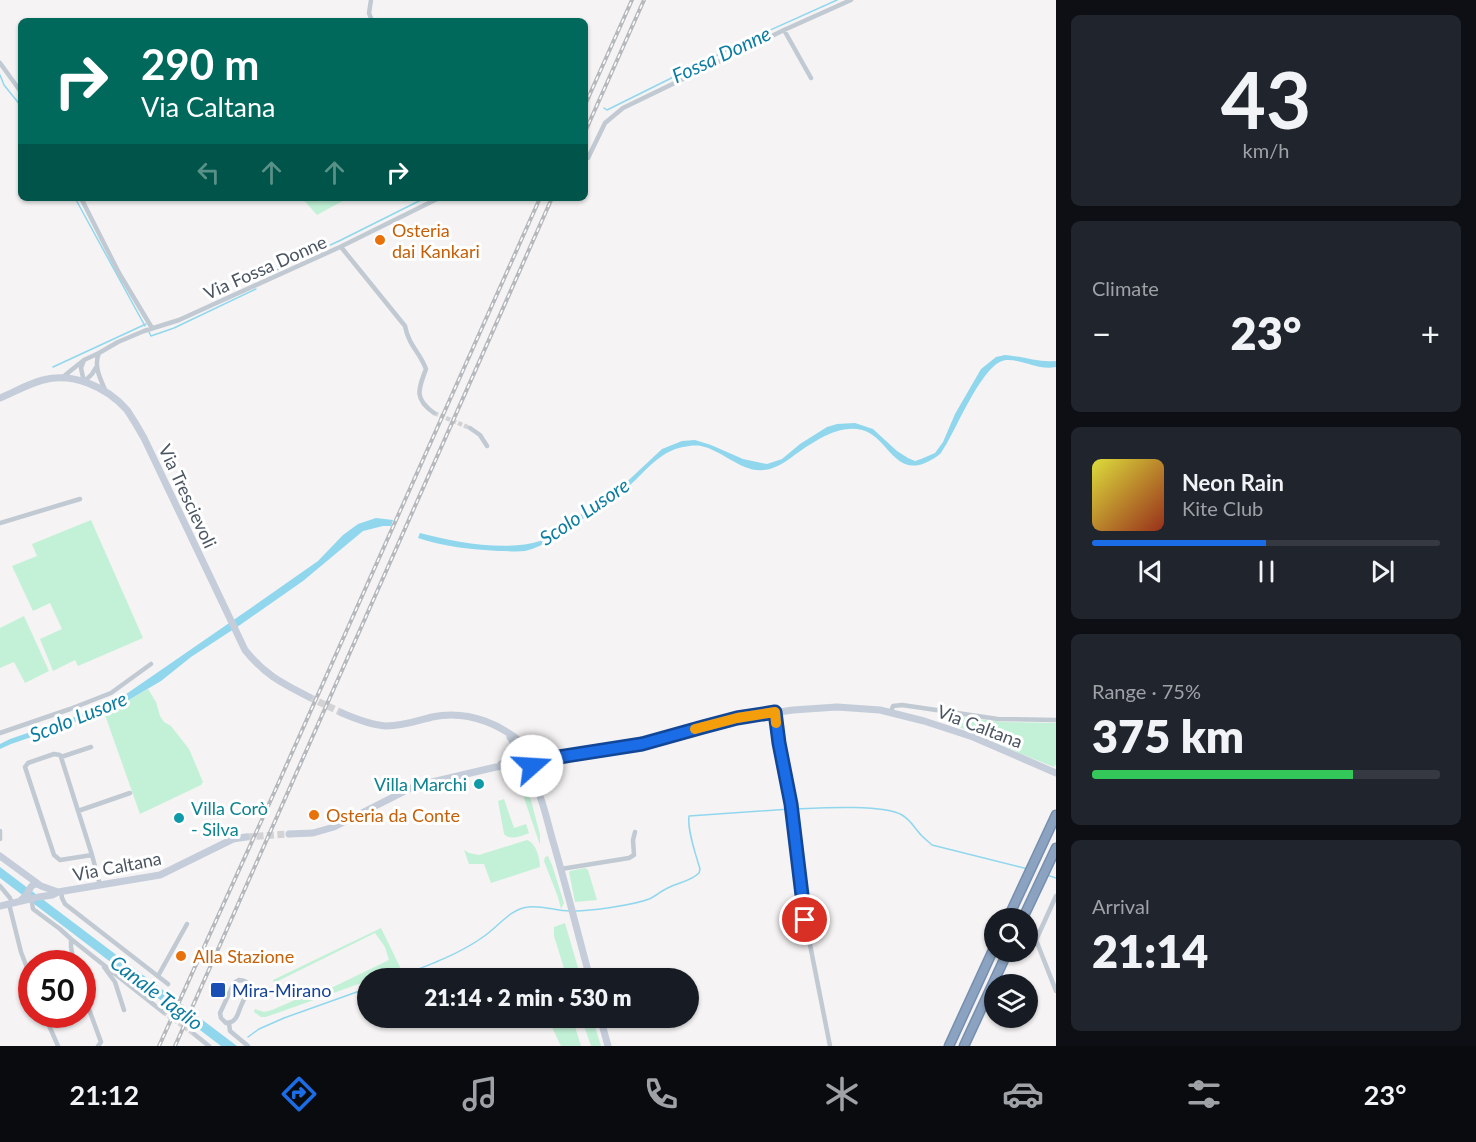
<!DOCTYPE html>
<html lang="en">
<head>
<meta charset="utf-8">
<style>
	:root { --surface:#171b24; --page:#20242c; --text:#f1f3f6; --muted:#9ea1a6; --line:#363941; --accent:#1b6ce7 }
	body { margin:0; font-family:Lato,sans-serif; background:var(--page); color:var(--text); height:100vh; display:flex; flex-direction:column; font-size:22px; white-space:nowrap }
	* { box-sizing:border-box; margin:0 }
	p { font-size:20px; color:var(--muted) }
	.icon { flex:none; width:33px; height:33px; fill:none; stroke:currentColor; stroke-width:2; stroke-linecap:round; stroke-linejoin:round }
	.map { position:relative; flex:1; overflow:hidden }
	.sheet { display:flex; flex-direction:column; gap:15px; padding:15px; background:#0d0f14; width:420px }
	.sheet>* { flex:none }
	.banner { position:absolute; left:18px; top:18px; width:570px; height:183px; border-radius:9px; box-shadow:0 2px 4px #0004; background:#00695c; color:#fff; overflow:hidden }
	.controls { position:absolute; left:984px; top:908px; display:grid; gap:12px }
	.controls a { display:grid; place-items:center; width:54px; height:54px; border-radius:50%; background:var(--surface); box-shadow:0 2px 4px #0004; font-size:30px }
	.speed { position:absolute; left:18px; top:950px; display:flex; gap:12px; font-size:30px; font-weight:700; text-align:center }
	.speed>* { display:grid; place-content:center; width:78px; height:78px; border-radius:50%; background:var(--surface); box-shadow:0 2px 4px #0004; line-height:1 }
	.speed .limit { border:9px solid #d22; background:#fff; color:#111 }
	.pin { position:absolute; display:grid; place-items:center; width:51px; height:51px; color:#fff; margin:-26px; border:3px solid #fff; border-radius:50%; box-shadow:0 2px 6px #0007 }
	.me { position:absolute; width:66px; margin:-33px; rotate:71deg; stroke-linejoin:round; filter:drop-shadow(0 0 4px #0008) }
	.turn { display:flex; align-items:center; gap:21px; height:126px; padding:0 24px; font-size:27px }
	.turn .icon { width:78px; height:78px; stroke-width:2.5 }
	.turn b { display:block; font-size:42px; line-height:51px }
	.lanes { display:flex; align-items:center; height:57px; padding:0 24px; background:#0003; justify-content:center; gap:30px; direction:ltr }
	.lanes .off { opacity:.35 }
	.big { font-size:45px; font-weight:800; line-height:1.1 }
	.sheet .widget { flex:1; display:flex; flex-direction:column; justify-content:center; gap:9px; min-width:0; padding:0 21px; border-radius:9px; background:var(--page) }
	.sheet .dial { align-items:center; gap:0 }
	.dial b { font-size:78px; line-height:1 }
	.song { display:flex; align-items:center; gap:18px }
	.cover { width:72px; height:72px; border-radius:9px; background:linear-gradient(135deg,hsl(60 70% 55%),hsl(10 70% 35%)) }
	.played { height:6px; border-radius:3px; background:linear-gradient(90deg,var(--accent) 50%,var(--line) 50%) }
	.keys { display:flex; justify-content:space-around; direction:ltr }
	.heat { display:flex; justify-content:space-between; align-items:center; font-size:33px; direction:ltr }
	.charge { height:9px; border-radius:4px; background:linear-gradient(90deg,#34c759 75%,var(--line) 0) }
	.trip { position:absolute; left:357px; top:968px; width:342px; height:60px; border-radius:30px; background:var(--surface); box-shadow:0 2px 4px #0004; font-weight:800; line-height:60px; text-align:center }
	.tabs { display:flex; height:96px; justify-content:space-around; align-items:center; background:#090b0e; color:var(--muted) }
	.tabs .icon { width:42px; height:42px }
	.tabs .selected { color:var(--accent) }
	.tabs b { font-size:27px; color:var(--text) }
	main { display:flex; flex:1; min-height:0 }
	.map>svg:first-child { display:block }
	.green { fill:#c3f1d7 }
	.water { fill:#90d7ee }
	.lines { fill:none; stroke-linecap:round; stroke-linejoin:round }
	.stream { stroke:#90d7ee; stroke-width:1.5 }
	.minor-tunnel { stroke:#d3d3d6; stroke-width:4.5; stroke-dasharray:4.5 2; stroke-linecap:butt }
	.secondary-tunnel { stroke:#d3d3d6; stroke-width:7; stroke-dasharray:7 3.5; stroke-linecap:butt }
	.motorway-casing { stroke:#768ead; stroke-width:11 }
	.minor { stroke:#c1c9d2; stroke-width:4.5 }
	.secondary { stroke:#c4cdd9; stroke-width:7 }
	.motorway { stroke:#8ba3c1; stroke-width:8 }
	.rail-casing { stroke:#b5b8bd; stroke-width:4 }
	.rail { stroke:#fff; stroke-width:1.5; stroke-dasharray:4.5; stroke-linecap:butt }
	.route-casing { stroke:#124696; stroke-width:15 }
	.route { stroke:#1b6ce7; stroke-width:10 }
	.slow { stroke:#f59e0b; stroke-width:10 }
	.food-dot { fill:#e8710a; stroke:#fff; stroke-width:2 }
	.culture-dot { fill:#0f9aa8; stroke:#fff; stroke-width:2 }
	.transit-dot { fill:#1a4fb4; stroke:#fff; stroke-width:2 }
	.labels { text-anchor:middle; dominant-baseline:central; stroke-width:6; stroke-linejoin:round; paint-order:stroke }
	.food-label { font-size:18px; fill:#c56008; stroke:#fff; text-anchor:start }
	.street-label { font-size:18px; fill:#4a5561; stroke:#fff }
	.culture-label { font-size:18px; fill:#0d838f; stroke:#fff; text-anchor:end }
	.transit-label { font-size:18px; fill:#164399; stroke:#fff; text-anchor:start }
	.water-label { font-size:20px; font-style:italic; fill:#0c7da2; stroke:#fff }
</style>
</head>
<body>
<main>
<div class="map">
<svg width="1056" height="1046" viewBox="0 0 1056 1046">
	<rect width="100%" height="100%" fill="#f5f3f3"/>
	<!-- green -->
	<path class="green" d="M302 198H348L317 215Z
		M91 520 143 638 78 666 75 660 53 671 40 639 62 629 50 603 33 611 12 566 37 556 32 544Z
		M24 616 49 671 25 683 14 662 0 668V628Z
		M148 689 156 702 160 716 164 722 171 726 189 749 203 782 201 785 140 814 104 712 127 701Z
		M950 716 1004 722 1056 723V764L1054 767 1019 753 950 723Z
		M525 777 540 835V845L523 795 517 782Z
		M504 799 514 828 526 824 529 833C522 836 510 841 504 834L498 801Z
		M527 840C536 843 540 858 540 867L491 883 484 864H469L464 850 469 853 479 855Z
		M548 856 552 865 564 903 561 909 558 897 544 861 545 857Z
		M585 868 588 870 597 900 575 902 569 872 570 871Z
		M565 923 581 978H567L554 936V927Z
		M381 928 401 969 376 978H368L367 981 266 1017H261L254 1012 255 1009 264 1012 272 1010 327 986 329 989 389 960 385 947 375 933 274 983 273 980Z
		M547 1017H572L581 1046H561Z
		M581 1017H592L601 1046H591Z"/>
	<!-- water -->
	<path class="water" d="M1005 355C1022 356 1039 363 1056 361V367C1038 371 1023 359 1006 360 982 362 955 434 941 453 936 458 931 460 925 463 894 476 887 436 862 430 837 424 812 443 792 457 784 463 774 469 764 470 742 473 722 450 701 446 695 445 689 446 683 447 660 451 645 472 629 486 613 500 594 511 577 523 561 533 544 547 525 551 516 552 507 551 498 551 471 549 444 547 418 538L420 533C453 542 507 552 540 541L617 491 662 449 682 441 695 440 711 445 743 459 767 464 782 459 800 444 827 427 837 424 855 423 873 429 897 451 908 458 915 461 921 459 935 453 943 442 955 414 981 369 996 357Z
		M376 518 393 520 391 526H383L363 531 303 581 240 625 191 657 161 681 127 701 104 712 11 744 0 749V744L10 739 98 709 119 699 258 603 318 561 343 535 358 524Z
		M0 867 237 1046H221L0 878Z"/>
	<g class="lines">
		<!-- stream -->
		<path class="stream" d="M0 75 4 85 21 106
			M604 108 607 110 746 41 837 0
			M75 198 145 326
			M253 281 341 240 425 198
			M149 332 151 336 174 328 256 289
			M53 367 146 324
			M795 809C818 808 883 804 902 815 911 820 915 829 922 836 925 839 929 842 932 845L1028 869
			M1047 875 1056 878
			M574 911C591 911 634 905 649 899 656 896 662 890 670 887 680 882 691 881 699 873L700 869C696 855 687 830 689 816L790 809
			M395 978C424 967 458 955 483 937 498 927 510 909 528 907 542 905 556 911 570 911
			M248 1037 259 1029 284 1018 368 988"/>
		<!-- minor-tunnel -->
		<path class="minor-tunnel" d="M434 413 470 428
			M163 1012 194 1034"/>
		<!-- secondary-tunnel -->
		<path class="secondary-tunnel" d="M309 697 342 713
			M246 837 289 834"/>
		<!-- motorway casing -->
		<g class="motorway-casing">
			<path id="motorway" d="M1008 918 1056 815
				M1023 918 1056 848
				M949 1046 994 948
				M964 1046 1008 951"/>
		</g>
		<!-- minor -->
		<path class="minor" d="M371 0 369 13 372 21
			M784 30 811 78
			M0 63 21 92
			M585 158H588L605 123 623 108 784 30 851 0
			M81 198 119 273 152 328
			M341 247 405 326C409 346 419 351 426 369 418 390 414 399 434 413
			M99 353C93 366 101 380 106 392
			M84 360 81 368 84 382
			M62 378 69 372 84 360 99 353 118 342 144 331 179 320 340 247 439 198
			M84 382 92 374 97 366
			M470 428 480 435 487 446
			M0 523 80 499
			M775 712 779 743 791 804 801 899 830 1046
			M891 712 893 706 902 705 998 719 1056 720
			M0 733 70 709 111 693 151 664
			M91 747 61 757 60 755 54 754 28 763 25 767 54 855 60 860 92 855
			M61 757 92 855 100 885
			M78 811 130 793
			M0 831V839
			M561 869 629 858 634 855 633 840 635 832
			M0 886 10 898 12 903
			M61 892 62 898 65 904 168 984
			M1056 896 1036 940 1056 991
			M34 898 32 903 33 909 60 929 71 939 163 1012
			M9 904 21 952 32 981
			M71 939V947L74 963
			M104 967 115 982 124 1010
			M158 976 187 924
			M239 980C256 981 245 996 241 1006 239 1010 238 1016 235 1019 232 1023 231 1022 226 1023L221 1018 220 1013 234 983Z
			M82 990 101 1042 98 1046
			M44 1014 58 1046
			M229 1023 230 1031 248 1046
			M194 1034 209 1046"/>
		<!-- secondary -->
		<path class="secondary" d="M0 398C14 392 28 384 43 380 73 372 107 387 127 410 133 419 139 429 144 438L245 650C265 675 282 683 309 697
			M342 713C356 719 371 725 386 726 403 726 417 721 432 717 469 709 504 725 530 750
			M510 737 521 755
			M521 756V762C539 782 545 812 552 838 566 885 577 931 590 978
			M537 759 536 763 539 789
			M536 762 559 757 642 744 703 727 737 718 793 710 837 707 880 710 924 721 973 737 1056 773
			M501 764 521 756 527 750 532 751 536 754 554 756
			M289 834 313 833 334 827 415 786 496 767 524 765
			M0 856 41 886 58 892
			M39 897 52 895 58 892 160 875 233 839 246 837
			M21 900C23 898 27 895 28 892 31 887 31 884 38 884
			M0 906 34 898
			M600 1017 608 1046"/>
		<!-- motorway -->
		<use href="#motorway" class="motorway"/>
		<!-- rail casing -->
		<g class="rail-casing">
			<path id="rail" d="M585 105 632 0
				M585 132 644 0
				M159 1046 274 793 540 198
				M175 1046 552 198"/>
		</g>
		<!-- rail -->
		<use href="#rail" class="rail"/>
	</g>
	<g class="lines">
		<!-- route casing -->
		<g class="route-casing">
			<path id="route" d="M532 766 536 762 559 757 642 744 703 727 737 718 775 712 779 743 791 804 805 920"/>
		</g>
		<!-- route -->
		<use href="#route" class="route"/>
		<!-- slow -->
		<path class="slow" d="M695 729 737 718 775 712 776 723"/>
	</g>
	<!-- markers -->
	<g class="food-dot">
		<circle cx="380" cy="240" r="6"/>
		<circle cx="314" cy="815" r="6"/>
		<circle cx="181" cy="956" r="6"/>
	</g>
	<g class="culture-dot">
		<circle cx="479" cy="784" r="6"/>
		<circle cx="179" cy="818" r="6"/>
	</g>
	<rect class="transit-dot" x="210" y="982" width="16" height="16" rx="3"/>
	<g class="labels">
		<!-- food labels -->
		<g class="food-label">
			<text x="392" y="230">Osteria<tspan x="392" dy="21">dai Kankari</tspan></text>
			<text x="326" y="815">Osteria da Conte</text>
			<text x="193" y="956">Alla Stazione</text>
		</g>
		<!-- street labels -->
		<g class="street-label">
			<text transform="translate(265 267) rotate(-24)">Via Fossa Donne</text>
			<text transform="translate(188 496) rotate(65)">Via Trescievoli</text>
			<text transform="translate(980 726) rotate(21)">Via Caltana</text>
			<text transform="translate(117 866) rotate(-11)">Via Caltana</text>
		</g>
		<!-- culture labels -->
		<g class="culture-label">
			<text x="467" y="784">Villa Marchi</text>
			<text x="191" y="808" text-anchor="start">Villa Corò<tspan x="191" dy="21">- Silva</tspan></text>
		</g>
		<!-- transit labels -->
		<g class="transit-label">
			<text x="232" y="990">Mira-Mirano</text>
		</g>
		<!-- water labels -->
		<g class="water-label">
			<text transform="translate(721 54) rotate(-25)">Fossa Donne</text>
			<text transform="translate(584 511) rotate(-34)">Scolo Lusore</text>
			<text transform="translate(78 716) rotate(-22)">Scolo Lusore</text>
			<text transform="translate(157 992) rotate(37)">Canale Taglio</text>
		</g>
	</g>
</svg>
<div class="controls">
<a><svg class="icon" aria-label="search" viewBox="0 0 24 24"><circle cx="10" cy="10" r="6"/><path d="M15 15l6 6"/></svg></a>
<a><svg class="icon" aria-label="layers" viewBox="0 0 24 24"><path d="M12 4l9 5-9 5-9-5zM3 14l9 5 9-5"/></svg></a>
</div>
<div class="speed"><div class="limit">50</div></div>
<div class="pin" style="left:805px;top:920px;background:#d93025"><svg class="icon" aria-label="arrive" viewBox="0 0 24 24"><path d="M6 21V4h12l-3 4 3 4H6"/></svg></div>
<svg class="me" style="left:532px;top:766px" viewBox="-20 -20 40 40"><circle r="19" fill="#fff"/><path d="M0-13L10 11 0 6-10 11z" fill="#1b6ce7"/></svg>
<div class="trip">21:14 · 2 min · 530 m</div>
<div class="banner">
<div class="turn"><svg class="icon" aria-label="right" viewBox="0 0 24 24"><path d="M7 20v-9h11M14 6l5 5-5 5"/></svg><div><b>290 m</b>Via Caltana</div></div>
<div class="lanes"><svg class="icon off" aria-label="left" viewBox="0 0 24 24"><path d="M17 20v-9H6M10 6l-5 5 5 5"/></svg><svg class="icon off" aria-label="ahead" viewBox="0 0 24 24"><path d="M12 20V5M6 11l6-6 6 6"/></svg><svg class="icon off" aria-label="ahead" viewBox="0 0 24 24"><path d="M12 20V5M6 11l6-6 6 6"/></svg><svg class="icon" aria-label="right" viewBox="0 0 24 24"><path d="M7 20v-9h11M14 6l5 5-5 5"/></svg></div>
</div>
</div>
<section class="sheet">
<div class="widget dial"><b>43</b><p>km/h</p></div>
<div class="widget"><p>Climate</p>
<div class="heat"><a>−</a><b class="big">23°</b><a>+</a></div>
</div>
<div class="widget">
<div class="song"><i class="cover"></i><div><b>Neon Rain</b><p>Kite Club</p></div></div>
<div class="played"></div>
<div class="keys"><svg class="icon" aria-label="previous" viewBox="0 0 24 24"><path d="M18 5L8 12l10 7zM5 5v14"/></svg><svg class="icon" aria-label="pause" viewBox="0 0 24 24"><path d="M8 5v14M16 5v14"/></svg><svg class="icon" aria-label="next" viewBox="0 0 24 24"><path d="M6 5l10 7-10 7zM19 5v14"/></svg></div>
</div>
<div class="widget"><p>Range · 75%</p><b class="big">375 km</b><div class="charge"></div></div>
<div class="widget"><p>Arrival</p><b class="big">21:14</b></div>
</section>
</main>
<nav class="tabs">
<b>21:12</b>
<svg class="icon selected" aria-label="directions" viewBox="0 0 24 24"><path d="M12 3l9 9-9 9-9-9zM9 14v-3h6M13 9l2 2-2 2"/></svg>
<svg class="icon" aria-label="music" viewBox="0 0 24 24"><path d="M9 18V5l10-2v13"/><circle cx="6" cy="18" r="3"/><circle cx="16" cy="16" r="3"/></svg>
<svg class="icon" aria-label="phone" viewBox="0 0 24 24"><path d="M5 4h4l2 5-3 2q2 4 5 5l2-3 5 2v4C11 20 4 13 5 4z"/></svg>
<svg class="icon" aria-label="climate" viewBox="0 0 24 24"><path d="M12 3v18M4 7l16 10M4 17L20 7"/></svg>
<svg class="icon" aria-label="car" viewBox="0 0 24 24"><path d="M5 17H2v-5l4-1 3-4h7l3 4 3 1v5h-3M9 17h6M6 11h13"/><circle cx="7" cy="17" r="2"/><circle cx="17" cy="17" r="2"/></svg>
<svg class="icon" aria-label="filters" viewBox="0 0 24 24"><path d="M4 7h16M4 17h16"/><circle cx="9" cy="7" r="2"/><circle cx="15" cy="17" r="2"/></svg>
<b>23°</b>
</nav>
</body>
</html>
